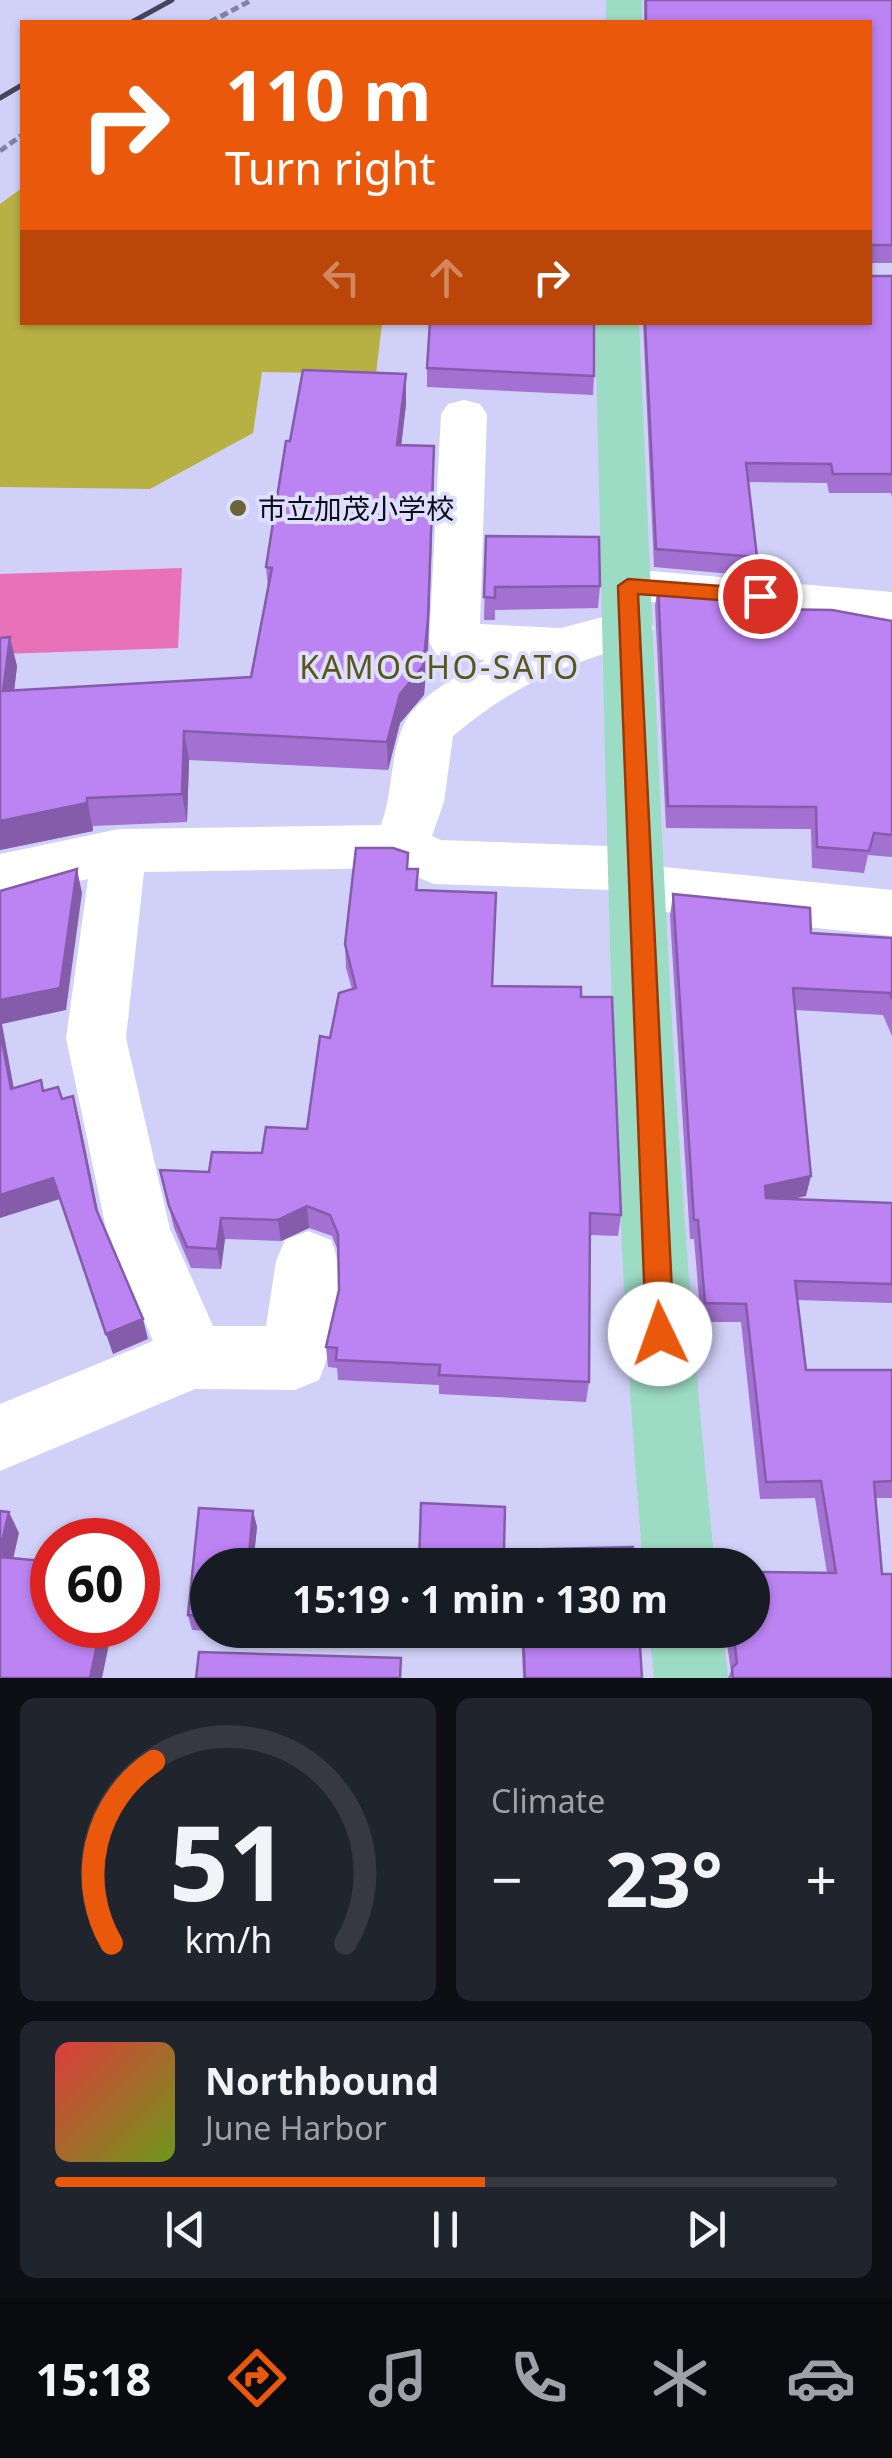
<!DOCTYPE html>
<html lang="en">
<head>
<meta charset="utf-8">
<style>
	:root { --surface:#171b24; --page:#20242c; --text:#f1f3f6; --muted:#9ea1a6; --line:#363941; --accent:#ea580c }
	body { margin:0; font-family:"Noto Sans","Noto Sans JP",sans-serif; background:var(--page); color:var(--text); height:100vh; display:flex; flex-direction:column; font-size:38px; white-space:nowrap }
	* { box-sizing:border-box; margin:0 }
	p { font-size:32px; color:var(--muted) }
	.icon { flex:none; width:55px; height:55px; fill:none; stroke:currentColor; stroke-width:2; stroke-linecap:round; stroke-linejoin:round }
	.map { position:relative; height:1678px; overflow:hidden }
	.drawer { display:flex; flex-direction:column; gap:20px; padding:20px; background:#0d0f14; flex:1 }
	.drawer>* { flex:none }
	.guide { position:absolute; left:20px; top:20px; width:852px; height:305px; border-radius:0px; box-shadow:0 2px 8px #0004; background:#ea580c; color:#fff; overflow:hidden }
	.speed { position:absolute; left:30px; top:1518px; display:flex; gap:20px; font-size:50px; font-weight:700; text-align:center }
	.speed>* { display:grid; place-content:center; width:130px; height:130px; border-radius:50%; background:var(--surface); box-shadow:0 2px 8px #0004; line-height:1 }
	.speed .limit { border:15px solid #d22; background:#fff; color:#111 }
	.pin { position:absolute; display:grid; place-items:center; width:85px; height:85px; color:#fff; margin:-42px; border:5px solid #fff; border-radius:50%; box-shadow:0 2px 10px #0007 }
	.me { position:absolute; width:110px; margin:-55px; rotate:357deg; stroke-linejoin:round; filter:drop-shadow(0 0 8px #0008) }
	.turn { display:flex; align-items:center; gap:35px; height:210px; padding:0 40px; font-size:45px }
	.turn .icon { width:130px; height:130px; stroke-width:2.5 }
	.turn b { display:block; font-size:70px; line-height:85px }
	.lanes { display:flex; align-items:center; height:95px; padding:0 40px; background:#0003; justify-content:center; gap:50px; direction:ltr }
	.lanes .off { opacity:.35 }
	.big { font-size:75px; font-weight:700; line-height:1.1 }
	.drawer .tile { flex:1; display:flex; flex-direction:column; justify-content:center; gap:15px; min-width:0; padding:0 35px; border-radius:15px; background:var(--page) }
	.drawer .dial { align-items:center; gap:0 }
	.dial svg { height:260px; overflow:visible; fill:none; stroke:var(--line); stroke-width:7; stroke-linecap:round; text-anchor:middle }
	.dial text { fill:var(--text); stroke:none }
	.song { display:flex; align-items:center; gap:30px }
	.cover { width:120px; height:120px; border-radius:15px; background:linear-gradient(135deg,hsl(0 70% 55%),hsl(80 70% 35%)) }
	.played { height:10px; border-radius:5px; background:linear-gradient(90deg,var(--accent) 55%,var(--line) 55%) }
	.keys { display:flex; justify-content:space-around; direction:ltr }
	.heat { display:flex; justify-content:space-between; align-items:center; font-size:55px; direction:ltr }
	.drawer .tiles { flex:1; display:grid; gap:20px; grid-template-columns:1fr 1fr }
	.tile:last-child { grid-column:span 2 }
	.trip { position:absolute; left:190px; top:1548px; width:580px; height:100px; border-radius:50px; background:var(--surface); box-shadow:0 2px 8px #0004; font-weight:700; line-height:100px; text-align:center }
	.dock { display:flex; height:160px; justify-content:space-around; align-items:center; background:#090b0e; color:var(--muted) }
	.dock .icon { width:70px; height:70px }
	.dock .selected { color:var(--accent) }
	.dock b { font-size:45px; color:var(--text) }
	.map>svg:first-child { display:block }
	.green { fill:#b7b144 }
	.water { fill:#e871b7 }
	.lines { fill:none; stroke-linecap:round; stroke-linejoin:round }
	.path { stroke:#83829f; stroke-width:5; stroke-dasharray:8 4; stroke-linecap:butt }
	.minor { fill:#fff; fill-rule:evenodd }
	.major { fill:#9ddcc4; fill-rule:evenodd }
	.rail { stroke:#454459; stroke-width:5 }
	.wall { fill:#a271d1 }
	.shaded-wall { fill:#845caa }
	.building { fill:#bc83f3; stroke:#845caa; stroke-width:2.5 }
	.route { fill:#ea580c; stroke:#983908; stroke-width:2.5 }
	.poi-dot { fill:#696633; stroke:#dedeff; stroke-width:4 }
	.labels { text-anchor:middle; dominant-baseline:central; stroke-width:8; stroke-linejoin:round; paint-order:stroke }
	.poi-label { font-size:28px; fill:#0d0c19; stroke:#dedeff; text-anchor:start }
	.quarter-label { font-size:32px; letter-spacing:2.5px; fill:#5a561a; stroke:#dedeff }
</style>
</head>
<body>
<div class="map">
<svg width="892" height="1678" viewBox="0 0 892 1678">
	<rect width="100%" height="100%" fill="#d1d0f8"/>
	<!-- green -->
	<path class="green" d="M22 188V322L382 323 376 374 262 372 253 433 150 489 0 487V204Z"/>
	<!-- water -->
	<path class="water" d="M182 568 178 648 0 654V574Z"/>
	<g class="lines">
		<!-- path -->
		<path class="path" d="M210 22 252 0
			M0 151 22 135"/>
		<!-- minor -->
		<path class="minor" d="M464 400 480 404 487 414 480 624 561 628 629 610 647 615 654 628 647 641C564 665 521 680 453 736L444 802 432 836 441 840 637 847 657 854 664 867 892 890V936L638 909 618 903 612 890 434 884 395 868 144 872 126 1038 170 1229 213 1326H266L276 1261 285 1240 308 1231 331 1240C348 1278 335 1343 319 1380L295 1390 195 1389 0 1471V1404L153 1341 106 1229 66 1038 88 879 0 898V854L119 829 381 825C393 793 390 754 404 724 416 697 460 675 485 660L436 655 429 642 441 414 448 404Z
			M628 569 892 592V626L611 598 603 586 611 574Z"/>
		<!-- major -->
		<path class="major" d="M606 0H642V22H606Z
			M595 322H639C658 737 671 1153 715 1565H643C608 1152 606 736 595 322Z
			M649 1630H723L728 1678H654Z"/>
		<!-- rail -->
		<path class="rail" d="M132 22 172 0
			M0 98 22 85"/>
	</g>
	<!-- wall -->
	<path class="wall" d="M644 0H892V263H871V276H892V497L891 493H829L827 483 748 482 757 557 754 576 654 567 643 322H870V22H644Z
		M427 368 594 376 593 395 427 387Z
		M406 404 401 445 434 475 428 649 424 695 400 723 388 770 189 760 187 822 93 826V831L0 850V638L17 666 14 690 251 677 268 588 266 567 290 441Z
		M486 536 600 586 598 608 495 610V620H484Z
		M658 584 764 609 892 621V857L868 855 864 873 812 868 811 829 666 828 655 606Z
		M408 869H418V890L492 986 581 997 621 1215 618 1236 590 1235 589 1382 586 1402 439 1394V1385L338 1380 337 1368 328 1367 326 1347 339 1290 338 1251 332 1236 309 1228 281 1241 225 1239 221 1269 191 1268 174 1228 160 1170 209 1172 262 1153 307 1129 330 1038 352 989 346 968 345 944Z
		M673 894 811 933 892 938V1036L883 1015 795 1010 806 1196 791 1199 892 1203V1303L797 1300 806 1370H892V1498H876L892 1678H728L731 1671 725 1630H752L827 1573 815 1498 760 1499 741 1322H701L694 1239H690L670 916Z
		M199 1508 253 1511 257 1527 253 1565H208V1630H247V1633L192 1630 188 1615Z
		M521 1630H639L642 1678H523Z"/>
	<!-- shaded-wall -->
	<path class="shaded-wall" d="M406 374V404L398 474 397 445Z
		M434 446 428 649 424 695 400 723 388 770 387 742Z
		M10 637 17 666 11 719 3 691Z
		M184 731 189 760 187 822 182 794Z
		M87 798 93 831 0 850V821Z
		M77 869 82 893 66 1010 2 1024 18 1111 11 1089 0 1030V1000Z
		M73 1096 79 1118 102 1230 96 1209Z
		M811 1176 806 1196 760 1206 765 1186Z
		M53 1178 60 1199 0 1218V1195Z
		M307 1206 309 1228 281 1241 278 1220Z
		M221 1218 225 1239 221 1269 217 1249Z
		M143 1319 148 1339 113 1354 106 1334Z
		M253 1511 257 1527 253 1565H248Z
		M9 1512 19 1533 9 1577 0 1560V1550Z
		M44 1561 52 1580V1585L39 1583Z
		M101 1625H113L102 1678H90Z"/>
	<!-- building -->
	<path class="building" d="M646 0H892V245H871V276H892V474H833L831 464 746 463 757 557 656 549 645 322H870V22H646Z
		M430 322H594V376L427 368Z
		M303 370 406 374 397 445 434 446 428 620 423 666 400 694 387 742 184 731 182 794 87 798V803L0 821V638L10 637 3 691 251 677 272 568 266 567 286 441H290Z
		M486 536 599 537 600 586 495 587V598L484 597Z
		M658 584 762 594 764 609 832 610 892 621V835L874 833 869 851 817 847 816 807 668 806Z
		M356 848H393L408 853 407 869H418L416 890 496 893 492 986 581 987V997H612L621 1215 590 1213 589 1382 439 1375 440 1365 336 1360 337 1348 326 1347 339 1290 338 1234 330 1215 307 1206 278 1220 221 1218 217 1249 187 1247 169 1206 160 1170 209 1172 212 1152 262 1153 266 1127 307 1129 320 1036 330 1038 339 993 356 988 345 944Z
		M77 869 60 988 0 1000V891Z
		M673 894 810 908 811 933 892 938V999L890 993 793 988 811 1176 765 1186 766 1198 892 1203V1284L795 1281 806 1370H892V1481L874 1482 882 1574H892V1678H733L732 1668 737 1663 733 1630H752V1572L836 1573 821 1481 766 1482 746 1304 705 1303 698 1220H694Z
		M0 1030 11 1089 41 1080 43 1091 58 1087 62 1099 73 1096 96 1209 143 1319 106 1334 53 1178 0 1195Z
		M421 1503 505 1507 504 1550 633 1547 635 1565H419Z
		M199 1508 253 1511 248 1565H208V1616L188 1615Z
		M0 1511 9 1512 0 1550Z
		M0 1557 44 1561 39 1583 52 1584V1625H101L90 1678H0Z
		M523 1630H639L642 1678H525Z
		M199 1652 401 1658 400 1678H196Z"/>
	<!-- route -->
	<path class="route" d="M628 579 760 589 770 596 760 603 638 594 674 1334 670 1343 660 1346 650 1343 646 1334 618 586Z"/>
	<!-- markers -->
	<circle class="poi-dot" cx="238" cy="508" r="10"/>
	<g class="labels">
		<!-- poi labels -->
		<g class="poi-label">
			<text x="258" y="508">市立加茂小学校</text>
		</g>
		<!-- quarter labels -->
		<g class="quarter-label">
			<text x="440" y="666">KAMOCHO-SATO</text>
		</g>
	</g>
</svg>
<div class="speed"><div class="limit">60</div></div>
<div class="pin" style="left:760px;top:596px;background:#d93025"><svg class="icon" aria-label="arrive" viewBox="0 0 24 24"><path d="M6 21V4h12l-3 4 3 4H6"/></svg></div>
<svg class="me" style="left:660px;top:1334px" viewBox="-20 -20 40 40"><circle r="19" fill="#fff"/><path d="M0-13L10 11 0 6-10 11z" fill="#ea580c"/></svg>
<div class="trip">15:19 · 1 min · 130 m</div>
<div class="guide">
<div class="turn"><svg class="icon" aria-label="right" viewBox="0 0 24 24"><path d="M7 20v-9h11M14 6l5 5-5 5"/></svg><div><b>110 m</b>Turn right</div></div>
<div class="lanes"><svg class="icon off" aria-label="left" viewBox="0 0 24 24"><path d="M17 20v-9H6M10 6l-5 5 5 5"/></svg><svg class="icon off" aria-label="ahead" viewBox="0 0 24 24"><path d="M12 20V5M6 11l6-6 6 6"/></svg><svg class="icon" aria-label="right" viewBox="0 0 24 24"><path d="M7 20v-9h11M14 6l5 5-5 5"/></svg></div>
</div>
</div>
<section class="drawer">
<div class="tiles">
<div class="tile dial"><svg viewBox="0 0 100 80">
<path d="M14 69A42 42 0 1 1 86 69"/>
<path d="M14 69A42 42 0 0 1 27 13" stroke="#ea580c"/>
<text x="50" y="56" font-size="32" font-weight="700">51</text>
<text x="50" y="72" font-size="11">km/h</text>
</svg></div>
<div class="tile"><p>Climate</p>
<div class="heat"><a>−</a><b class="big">23°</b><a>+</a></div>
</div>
<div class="tile">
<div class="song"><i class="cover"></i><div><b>Northbound</b><p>June Harbor</p></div></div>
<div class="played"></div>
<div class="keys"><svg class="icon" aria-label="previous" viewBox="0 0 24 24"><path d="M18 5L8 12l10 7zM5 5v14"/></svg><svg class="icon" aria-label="pause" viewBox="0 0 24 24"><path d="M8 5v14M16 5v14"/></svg><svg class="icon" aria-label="next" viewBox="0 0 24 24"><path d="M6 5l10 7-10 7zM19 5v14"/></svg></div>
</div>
</div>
</section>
<nav class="dock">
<b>15:18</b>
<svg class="icon selected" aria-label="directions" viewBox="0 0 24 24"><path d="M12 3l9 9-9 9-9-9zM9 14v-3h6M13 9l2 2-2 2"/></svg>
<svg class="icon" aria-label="music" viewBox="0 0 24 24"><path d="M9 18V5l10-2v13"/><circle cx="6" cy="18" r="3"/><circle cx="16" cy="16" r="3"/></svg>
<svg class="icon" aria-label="phone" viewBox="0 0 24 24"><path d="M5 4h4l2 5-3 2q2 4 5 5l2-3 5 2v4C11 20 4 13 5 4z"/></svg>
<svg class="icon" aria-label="climate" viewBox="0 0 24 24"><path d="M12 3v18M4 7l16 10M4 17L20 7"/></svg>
<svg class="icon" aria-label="car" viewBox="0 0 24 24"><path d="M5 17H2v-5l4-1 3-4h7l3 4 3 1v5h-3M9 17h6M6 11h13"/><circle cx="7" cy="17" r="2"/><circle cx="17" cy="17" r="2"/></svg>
</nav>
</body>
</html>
